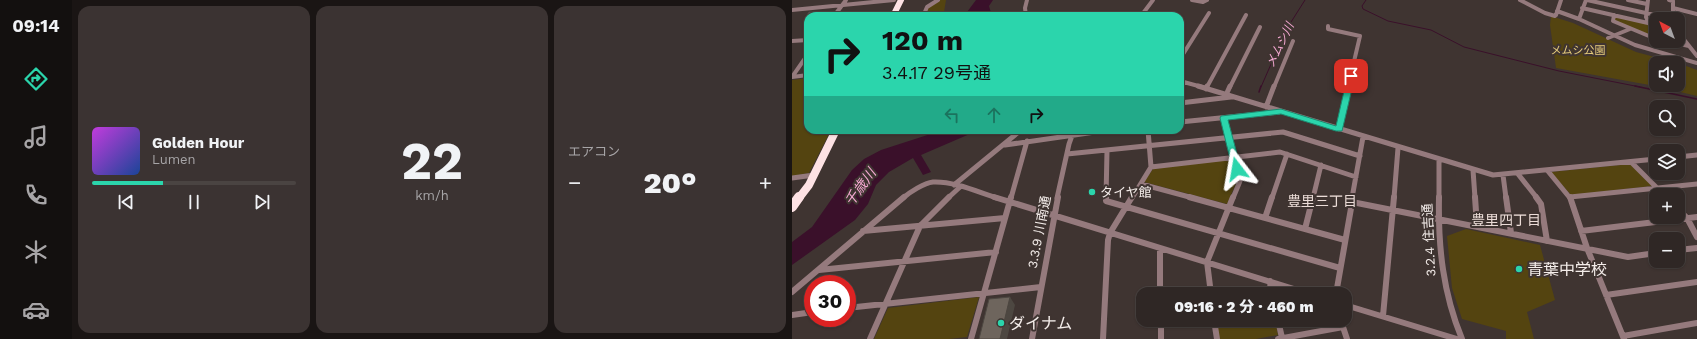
<!DOCTYPE html>
<html lang="ja">
<head>
<meta charset="utf-8">
<style>
	:root { --surface:#2f2725; --page:#3b3332; --text:#f1f3f6; --muted:#a7a5a7; --line:#4a4442; --accent:#2bd5ac }
	body { margin:0; font-family:"Work Sans","Noto Sans JP",sans-serif; background:var(--page); color:var(--text); height:100vh; display:flex; flex-direction:column; font-size:15px; white-space:nowrap }
	* { box-sizing:border-box; margin:0 }
	p { font-size:13px; color:var(--muted) }
	.icon { flex:none; width:22px; height:22px; fill:none; stroke:currentColor; stroke-width:2; stroke-linecap:round; stroke-linejoin:round }
	.map { position:relative; flex:1; overflow:hidden }
	.details { display:flex; flex-direction:column; gap:6px; padding:6px; background:#1a1514; width:720px }
	.details>* { flex:none }
	.banner { position:absolute; left:12px; top:12px; width:380px; height:122px; border-radius:12px; box-shadow:0 1px 3px #0004,0 0 0 1px var(--line); background:#2bd5ac; color:#111; overflow:hidden }
	.needle { width:26px; rotate:319deg }
	.controls { position:absolute; left:857px; top:12px; display:grid; gap:8px }
	.controls a { display:grid; place-items:center; width:36px; height:36px; border-radius:8px; background:var(--surface); box-shadow:0 1px 3px #0004,0 0 0 1px var(--line); font-size:20px }
	.speed { position:absolute; left:12px; top:275px; display:flex; gap:8px; font-size:20px; font-weight:700; text-align:center }
	.speed>* { display:grid; place-content:center; width:52px; height:52px; border-radius:50%; background:var(--surface); box-shadow:0 1px 3px #0004,0 0 0 1px var(--line); line-height:1 }
	.speed .limit { border:6px solid #d22; background:#fff; color:#111 }
	.pin { position:absolute; display:grid; place-items:center; width:34px; height:34px; color:#fff; margin:-17px; border-radius:8px; box-shadow:0 2px 6px #0006 }
	.me { position:absolute; width:44px; margin:-22px; rotate:346deg; stroke-linejoin:round; filter:drop-shadow(0 0 3px #0008) }
	.turn { display:flex; align-items:center; gap:14px; height:84px; padding:0 12px; font-size:18px }
	.turn .icon { width:52px; height:52px; stroke-width:2.5 }
	.turn b { display:block; font-size:28px; line-height:34px }
	.lanes { display:flex; align-items:center; height:38px; padding:0 12px; background:#0003; justify-content:center; gap:20px; direction:ltr }
	.lanes .off { opacity:.35 }
	.big { font-size:30px; font-weight:800; line-height:1.1 }
	.details .card { flex:1; display:flex; flex-direction:column; justify-content:center; gap:6px; min-width:0; padding:0 14px; border-radius:12px; background:var(--page) }
	.details .dial { align-items:center; gap:0 }
	.dial b { font-size:52px; line-height:1 }
	.song { display:flex; align-items:center; gap:12px }
	.cover { width:48px; height:48px; border-radius:6px; background:linear-gradient(135deg,hsl(290 70% 55%),hsl(220 70% 35%)) }
	.played { height:4px; border-radius:2px; background:linear-gradient(90deg,var(--accent) 35%,var(--line) 35%) }
	.keys { display:flex; justify-content:space-around; direction:ltr }
	.heat { display:flex; justify-content:space-between; align-items:center; font-size:22px; direction:ltr }
	.details .tiles { flex:1; display:grid; gap:6px; grid-template-columns:repeat(3,1fr) }
	.trip { position:absolute; left:344px; top:287px; width:216px; height:40px; border-radius:12px; background:var(--surface); box-shadow:0 1px 3px #0004,0 0 0 1px var(--line); font-weight:800; line-height:40px; text-align:center }
	main { display:flex; flex:1; min-height:0 }
	.tabs { display:flex; flex-direction:column; width:72px; justify-content:space-around; align-items:center; background:#13100f; color:var(--muted) }
	.tabs .icon { width:28px; height:28px }
	.tabs .selected { color:var(--accent) }
	.tabs b { font-size:18px; color:var(--text) }
	.map>svg:first-child { display:block }
	.green { fill:#544410 }
	.water { fill:#3a102a }
	.lines { fill:none; stroke-linecap:round; stroke-linejoin:round }
	.stream-far1 { stroke:#3a102a; stroke-width:1 }
	.stream { stroke:#3a102a; stroke-width:1.5 }
	.minor-far2 { stroke:#957a7d; stroke-width:4 }
	.minor-far1 { stroke:#957a7d; stroke-width:5 }
	.minor { stroke:#957a7d; stroke-width:6 }
	.highway-far2 { stroke:#fde2e4; stroke-width:6 }
	.highway-far1 { stroke:#fde2e4; stroke-width:8 }
	.highway { stroke:#fde2e4; stroke-width:10 }
	.shaded-wall { fill:#4d4741 }
	.building { fill:#6e655d; stroke:#4d4741 }
	.route { fill:#2bd5ac; stroke:#1c8a70 }
	.poi-dot { fill:#2bd5ac; stroke:#3f3431; stroke-width:1.5 }
	.labels { text-anchor:middle; dominant-baseline:central; stroke-width:4; stroke-linejoin:round; paint-order:stroke }
	.far-park-label { font-size:11px; fill:#e7cd7d; stroke:#3f3431 }
	.far-water-label { font-size:12px; font-style:italic; fill:#f7aad4; stroke:#3f3431 }
	.poi-label { font-size:13px; fill:#f4edea; stroke:#3f3431; text-anchor:start }
	.street-label { font-size:13px; fill:#f4edea; stroke:#3f3431 }
	.water-label { font-size:14px; font-style:italic; fill:#f7aad4; stroke:#3f3431 }
	.neighbourhood-label { font-size:14px; fill:#ebdcd7; stroke:#3f3431 }
	.near-poi-label { font-size:16px; fill:#f4edea; stroke:#3f3431; text-anchor:start }
</style>
</head>
<body>
<main>
<nav class="tabs">
<b>09:14</b>
<svg class="icon selected" aria-label="directions" viewBox="0 0 24 24"><path d="M12 3l9 9-9 9-9-9zM9 14v-3h6M13 9l2 2-2 2"/></svg>
<svg class="icon" aria-label="music" viewBox="0 0 24 24"><path d="M9 18V5l10-2v13"/><circle cx="6" cy="18" r="3"/><circle cx="16" cy="16" r="3"/></svg>
<svg class="icon" aria-label="phone" viewBox="0 0 24 24"><path d="M5 4h4l2 5-3 2q2 4 5 5l2-3 5 2v4C11 20 4 13 5 4z"/></svg>
<svg class="icon" aria-label="climate" viewBox="0 0 24 24"><path d="M12 3v18M4 7l16 10M4 17L20 7"/></svg>
<svg class="icon" aria-label="car" viewBox="0 0 24 24"><path d="M5 17H2v-5l4-1 3-4h7l3 4 3 1v5h-3M9 17h6M6 11h13"/><circle cx="7" cy="17" r="2"/><circle cx="17" cy="17" r="2"/></svg>
</nav>
<section class="details">
<div class="tiles">
<div class="card">
<div class="song"><i class="cover"></i><div><b>Golden Hour</b><p>Lumen</p></div></div>
<div class="played"></div>
<div class="keys"><svg class="icon" aria-label="previous" viewBox="0 0 24 24"><path d="M18 5L8 12l10 7zM5 5v14"/></svg><svg class="icon" aria-label="pause" viewBox="0 0 24 24"><path d="M8 5v14M16 5v14"/></svg><svg class="icon" aria-label="next" viewBox="0 0 24 24"><path d="M6 5l10 7-10 7zM19 5v14"/></svg></div>
</div>
<div class="card dial"><b>22</b><p>km/h</p></div>
<div class="card"><p>エアコン</p>
<div class="heat"><a>−</a><b class="big">20°</b><a>+</a></div>
</div>
</div>
</section>
<div class="map">
<svg width="905" height="339" viewBox="0 0 905 339">
	<rect width="100%" height="100%" fill="#3f3431"/>
	<!-- green -->
	<path class="green" d="M148 0H154L152 12 134 14 136 7Z
		M759 16 781 23 844 52 885 63H864V85H886V63L905 70V96L863 86 764 68 758 25Z
		M823 16 855 24 862 37 823 21Z
		M16 78V130H39L17 173 0 176V80Z
		M439 159 444 183 435 204 352 182 361 169Z
		M838 164 860 186 779 195 759 172Z
		M674 229 748 245 763 300 735 312 742 339H714V331L670 319 660 288 655 236Z
		M187 297 175 337 157 339H82L96 308Z
		M424 320H483L486 335 464 339H427Z"/>
	<!-- water -->
	<path class="water" d="M184 0H201L197 6 200 16H175V12Z
		M151 130H187L129 155 139 172 131 175 121 158 97 172 84 185 76 204 63 220 0 265V242L20 227 60 170 72 159 89 150Z"/>
	<g class="lines">
		<!-- stream-far1 -->
		<path class="stream-far1" d="M574 0 570 6 571 9 596 21 639 30 672 47 767 71 848 87
			M469 87 494 30 513 0"/>
		<!-- stream -->
		<path class="stream" d="M843 86 905 99
			M467 92 469 86"/>
		<!-- minor-far2 -->
		<path class="minor-far2" d="M400 0 411 2 415 0
			M728 0 753 13 763 16
			M795 0 881 19
			M836 0 855 4
			M856 0 854 17 864 37
			M877 0 881 1V19
			M790 8 856 23
			M881 8 905 14
			M0 10 102 0
			M765 11 787 19 843 45 905 63
			M764 15 769 0
			M822 15 821 21 864 39
			M42 16 54 0
			M113 16 132 14 135 7 146 0
			M234 16 233 8 235 0
			M349 16 361 0
			M787 19 794 0
			M536 26V29L568 36 556 87
			M886 32 905 56
			M816 38 838 29
			M0 41 16 40
			M874 41 897 46
			M388 59 417 13
			M0 77 16 54
			M0 77 16 75
			M388 81 410 87
			M390 87 392 82
			M415 87 454 15
			M438 87 468 27
			M482 87 501 41"/>
		<!-- minor-far1 -->
		<path class="minor-far1" d="M406 86 701 175 864 159
			M414 89 415 86
			M388 92 390 86
			M434 95 438 86
			M388 103 439 97
			M474 107 482 86
			M432 118 448 181 441 198
			M388 122 487 112
			M547 129 557 86
			M213 145 317 130
			M275 154 491 132 568 156
			M886 157 905 155
			M839 162 872 195
			M359 167 488 152 564 177
			M681 170 683 198
			M755 170 778 198
			M726 174 745 198
			M711 175 714 198
			M0 178 22 175
			M349 184 401 198
			M162 185 229 130
			M778 197 905 184
			M111 198C118 192 132 183 141 182 162 181 186 192 205 198
			M156 198 168 187
			M219 198 235 141
			M265 198 277 144 282 130
			M314 198 315 151
			M340 198 359 167 356 130
			M480 198 495 154
			M521 198 529 165
			M560 198 571 137
			M602 198 606 148
			M647 198V160"/>
		<!-- minor -->
		<path class="minor" d="M202 197 518 294
			M314 197V201L548 268
			M397 197 553 240
			M647 197C646 247 651 293 670 339
			M683 197 685 226
			M714 197 719 233
			M744 197 749 204 755 241
			M778 197 795 248 832 339
			M560 202 836 257 864 253
			M886 209 895 218 905 237
			M473 218 480 197
			M513 229 521 197
			M71 231 213 218
			M789 231 905 217
			M368 248V294
			M886 250 905 248
			M27 270 204 252
			M478 281 479 294
			M0 292 112 197
			M419 294 415 262 441 197
			M544 294 561 197
			M814 295 905 282
			M553 305 665 339
			M55 308 249 287
			M0 315 21 312
			M591 316 602 197
			M369 320V339
			M422 320 425 339
			M486 320 490 338
			M831 336 905 323
			M78 339 128 226 157 197
			M179 339 219 197
			M240 339 266 197
			M311 339 316 240 318 233 340 197
			M486 339 551 327 555 339"/>
		<!-- highway-far2 -->
		<path class="highway-far2" d="M101 16 109 0"/>
		<!-- highway-far1 -->
		<path class="highway-far1" d="M7 198 17 185 44 130"/>
		<!-- highway -->
		<path class="highway" d="M0 207 7 197"/>
	</g>
	<!-- shaded-wall -->
	<path class="shaded-wall" d="M25 12 28 15 27 16H22Z
		M13 18H16V22H15Z
		M218 297 223 305 215 339H208Z"/>
	<!-- building -->
	<path class="building" d="M17 12H25L22 16H16V18H13Z
		M218 297 208 339H187L197 299Z"/>
	<!-- route -->
	<path class="route" d="M556 74 563 76 550 131H544L489 114 436 120 449 169 445 172 441 171 428 118 429 116 489 109 544 126Z"/>
	<!-- markers -->
	<g class="poi-dot">
		<circle cx="300" cy="192" r="4"/>
		<circle cx="727" cy="269" r="4"/>
		<circle cx="209" cy="323" r="4"/>
	</g>
	<g class="labels">
		<!-- far-park labels -->
		<g class="far-park-label">
			<text x="786" y="50">メムシ公園</text>
		</g>
		<!-- far-water labels -->
		<g class="far-water-label">
			<text transform="translate(488 45) rotate(-64)">メムシ川</text>
		</g>
		<!-- poi labels -->
		<g class="poi-label">
			<text x="308" y="192">タイヤ館</text>
		</g>
		<!-- street labels -->
		<g class="street-label">
			<text transform="translate(247 232) rotate(-79)">3.3.9 川南通</text>
			<text transform="translate(637 240) rotate(-93)">3.2.4 住吉通</text>
		</g>
		<!-- water labels -->
		<g class="water-label">
			<text transform="translate(68 187) rotate(-54)">千歳川</text>
		</g>
		<!-- neighbourhood labels -->
		<g class="neighbourhood-label">
			<text x="530" y="201">豊里三丁目</text>
			<text x="714" y="220">豊里四丁目</text>
		</g>
		<!-- near-poi labels -->
		<g class="near-poi-label">
			<text x="735" y="269">青葉中学校</text>
			<text x="217" y="323">ダイナム</text>
		</g>
	</g>
</svg>
<div class="controls">
<a><svg class="needle" viewBox="-14 -14 28 28"><path d="M0-13l5 13h-10z" fill="#e53935"/><path d="M0 13l5-13h-10z" fill="#a7a5a7"/></svg></a>
<a><svg class="icon" aria-label="sound" viewBox="0 0 24 24"><path d="M4 9h4l5-4v14l-5-4H4zM17 9q2 3 0 6"/></svg></a>
<a><svg class="icon" aria-label="search" viewBox="0 0 24 24"><circle cx="10" cy="10" r="6"/><path d="M15 15l6 6"/></svg></a>
<a><svg class="icon" aria-label="layers" viewBox="0 0 24 24"><path d="M12 4l9 5-9 5-9-5zM3 14l9 5 9-5"/></svg></a>
<a>+</a>
<a>−</a>
</div>
<div class="speed"><div class="limit">30</div></div>
<div class="pin" style="left:559px;top:76px;background:#d93025"><svg class="icon" aria-label="arrive" viewBox="0 0 24 24"><path d="M6 21V4h12l-3 4 3 4H6"/></svg></div>
<svg class="me" style="left:445px;top:169px" viewBox="-20 -20 40 40"><path d="M0-17L14 15 0 8-14 15z" fill="#2bd5ac" stroke="#fff" stroke-width="4"/></svg>
<div class="trip">09:16 · 2 分 · 460 m</div>
<div class="banner">
<div class="turn"><svg class="icon" aria-label="right" viewBox="0 0 24 24"><path d="M7 20v-9h11M14 6l5 5-5 5"/></svg><div><b>120 m</b>3.4.17 29号通</div></div>
<div class="lanes"><svg class="icon off" aria-label="left" viewBox="0 0 24 24"><path d="M17 20v-9H6M10 6l-5 5 5 5"/></svg><svg class="icon off" aria-label="ahead" viewBox="0 0 24 24"><path d="M12 20V5M6 11l6-6 6 6"/></svg><svg class="icon" aria-label="right" viewBox="0 0 24 24"><path d="M7 20v-9h11M14 6l5 5-5 5"/></svg></div>
</div>
</div>
</main>
</body>
</html>
